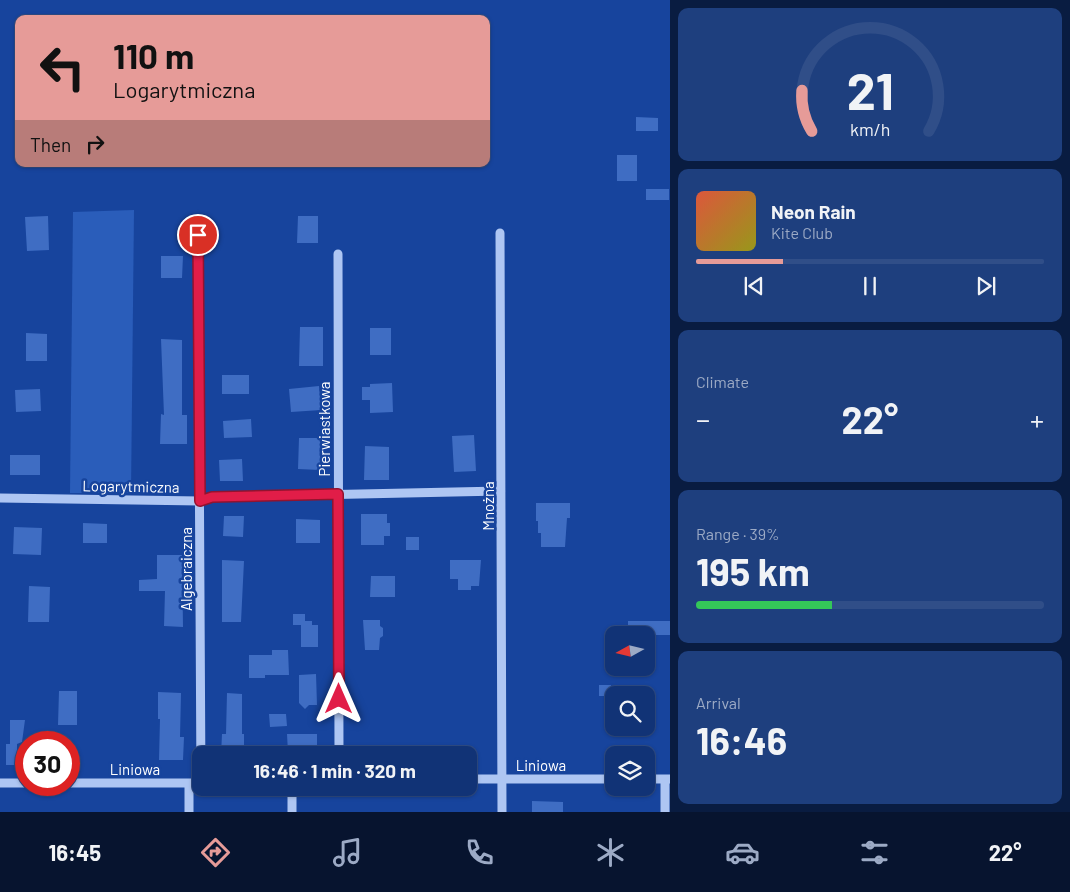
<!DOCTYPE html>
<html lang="en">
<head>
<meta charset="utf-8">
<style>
	:root { --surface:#113376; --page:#1e3f7e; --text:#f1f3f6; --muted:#9caac5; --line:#304e88; --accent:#e69b98 }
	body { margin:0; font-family:Barlow,sans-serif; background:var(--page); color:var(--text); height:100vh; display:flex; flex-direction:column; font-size:19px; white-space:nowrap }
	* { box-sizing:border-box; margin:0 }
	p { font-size:16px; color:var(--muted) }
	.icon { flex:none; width:28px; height:28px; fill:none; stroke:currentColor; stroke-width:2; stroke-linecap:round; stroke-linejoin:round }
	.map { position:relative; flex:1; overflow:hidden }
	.side { display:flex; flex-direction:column; gap:8px; padding:8px; background:#091c41; width:400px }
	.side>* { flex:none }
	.banner { position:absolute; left:15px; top:15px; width:475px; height:152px; border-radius:10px; box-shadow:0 1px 4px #0004,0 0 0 1px var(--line); background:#e69b98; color:#111; overflow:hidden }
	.needle { width:32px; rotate:262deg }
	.controls { position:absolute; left:605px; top:626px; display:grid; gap:10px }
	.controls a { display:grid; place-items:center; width:50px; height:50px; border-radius:10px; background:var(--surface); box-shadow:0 1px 4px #0004,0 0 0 1px var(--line); font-size:25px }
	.speed { position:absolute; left:15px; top:731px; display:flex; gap:10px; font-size:25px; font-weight:700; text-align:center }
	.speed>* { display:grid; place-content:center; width:65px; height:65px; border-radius:50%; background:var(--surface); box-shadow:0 1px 4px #0004,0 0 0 1px var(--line); line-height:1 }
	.speed .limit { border:8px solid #d22; background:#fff; color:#111 }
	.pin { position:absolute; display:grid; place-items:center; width:42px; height:42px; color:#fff; margin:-21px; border:2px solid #fff; border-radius:50%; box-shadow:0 1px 5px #0007 }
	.me { position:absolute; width:55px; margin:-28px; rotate:0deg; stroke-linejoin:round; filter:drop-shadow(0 0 4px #0008) }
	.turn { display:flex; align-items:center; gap:18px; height:105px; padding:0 15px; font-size:22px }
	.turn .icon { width:65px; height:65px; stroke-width:2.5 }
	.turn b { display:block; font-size:35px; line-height:42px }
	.then { display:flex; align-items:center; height:48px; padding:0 15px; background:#0003; gap:10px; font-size:19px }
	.big { font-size:38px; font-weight:700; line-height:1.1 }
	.side .card { flex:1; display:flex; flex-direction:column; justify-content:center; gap:8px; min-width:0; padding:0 18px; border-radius:10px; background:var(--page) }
	.side .dial { align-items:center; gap:0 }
	.dial svg { height:130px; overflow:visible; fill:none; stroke:var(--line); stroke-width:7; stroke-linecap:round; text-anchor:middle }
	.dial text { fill:var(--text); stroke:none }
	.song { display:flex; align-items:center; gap:15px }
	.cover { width:60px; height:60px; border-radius:8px; background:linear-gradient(135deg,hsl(10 70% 55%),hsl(60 70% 35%)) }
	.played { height:5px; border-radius:2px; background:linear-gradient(90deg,var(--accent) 25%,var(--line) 25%) }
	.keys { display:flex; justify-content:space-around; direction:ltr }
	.heat { display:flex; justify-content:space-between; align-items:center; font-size:28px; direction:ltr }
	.charge { height:8px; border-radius:4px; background:linear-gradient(90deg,#34c759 39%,var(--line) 0) }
	.trip { position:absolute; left:192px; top:746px; width:285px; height:50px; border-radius:10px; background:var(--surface); box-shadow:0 1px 4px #0004,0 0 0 1px var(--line); font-weight:700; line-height:50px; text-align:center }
	.tab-bar { display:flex; height:80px; justify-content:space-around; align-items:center; background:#07142f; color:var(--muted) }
	.tab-bar .icon { width:35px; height:35px }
	.tab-bar .current { color:var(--accent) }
	.tab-bar b { font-size:22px; color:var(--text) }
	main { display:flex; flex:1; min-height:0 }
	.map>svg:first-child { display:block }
	.green { fill:#2a5dba }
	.building { fill:#3f6dc3 }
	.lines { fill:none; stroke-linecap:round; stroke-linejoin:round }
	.minor { stroke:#aec6f3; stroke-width:9 }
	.route-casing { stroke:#92132f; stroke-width:12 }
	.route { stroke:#e11d48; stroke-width:9 }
	.labels { text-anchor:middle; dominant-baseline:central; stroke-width:5; stroke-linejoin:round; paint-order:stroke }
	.street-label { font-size:15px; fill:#fff; stroke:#17449d }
</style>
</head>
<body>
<main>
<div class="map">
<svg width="670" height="812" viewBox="0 0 670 812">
	<rect width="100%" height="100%" fill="#17449d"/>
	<!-- green -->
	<path class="green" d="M134 210 131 493H70L73 212Z"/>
	<!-- building -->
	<path class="building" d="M636 117 658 118V131H636Z
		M617 155H637V181H617Z
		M646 189H669V200H646Z
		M48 216 49 250 27 251 25 217Z
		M298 216H318V243H297Z
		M161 256H183L182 278H161Z
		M300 327H323V366H299Z
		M370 328H391V355H370Z
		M26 333 47 334V361H26Z
		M161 339 182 340V415H187V444H160L161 414 164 415Z
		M222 375H249V394H222Z
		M392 383 393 412 370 413V400H362V387H370V384Z
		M319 386 321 410 291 412 289 389Z
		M40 389 41 411 16 412 15 390Z
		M251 419 252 437 224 438 223 421Z
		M474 435 476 471 454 472 452 436Z
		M299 438H321L320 470 298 469Z
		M365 446 389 447V480H364Z
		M10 455H40V475H10Z
		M242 459 243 481H220L219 460Z
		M536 503H570V518H567L565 547H541V533H538V521H536Z
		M361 514H387V523H390V536H384V545H361Z
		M224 516H244L243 537 223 536Z
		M296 519 320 520V543H296Z
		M83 523 107 524V543H83Z
		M14 527 42 528 41 555 13 554Z
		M406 537H419V550H406Z
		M157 555H182L183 627 164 626 165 591H139V580L157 579Z
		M222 560 244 561 241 622H222Z
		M450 560H481L479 586H471V590H458V579H450Z
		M371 576H395V597H370Z
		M29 586 50 587 49 622H28Z
		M293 614H305V621H312V625H318V647H301V625H293Z
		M363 620H380V626L383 628V636L380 638 379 650H365Z
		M628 621H670V635H628Z
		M272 650H288L289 675H265V678H249V655H272Z
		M316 674 317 705H309L305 709 299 703V675Z
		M599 685H611V696H599Z
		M59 691H77V725H58Z
		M158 692 181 693 180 737H184L183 760H159L160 719H158Z
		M227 693 242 694V734H244V755H221L222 734H226Z
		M269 714H286L287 726 270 727Z
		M10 720H25L22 742 17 744V765H6V744H10Z
		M287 734H317V755H298V753H288Z
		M532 801 563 802V812H532Z"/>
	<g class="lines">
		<!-- minor -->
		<path class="minor" d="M500 233 502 812
			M198 235 201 783
			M338 254 339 755
			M0 498 200 501 212 497 501 491
			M469 779H614
			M646 779H670
			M665 779V812
			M0 783H26
			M69 783H201
			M189 783V812
			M292 812V788"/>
	</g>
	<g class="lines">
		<!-- route casing -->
		<g class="route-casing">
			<path id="route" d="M198 235 200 501 212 497 338 494 339 699"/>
		</g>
		<!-- route -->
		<use href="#route" class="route"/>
	</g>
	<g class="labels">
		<!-- street labels -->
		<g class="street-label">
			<text transform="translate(324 429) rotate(-90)">Pierwiastkowa</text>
			<text transform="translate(131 486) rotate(1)">Logarytmiczna</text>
			<text transform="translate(488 506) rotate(-90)">Mnożna</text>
			<text transform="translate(186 569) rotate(-90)">Algebraiczna</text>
			<text x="541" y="765">Liniowa</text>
			<text x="135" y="769">Liniowa</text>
		</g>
	</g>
</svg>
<div class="controls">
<a><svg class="needle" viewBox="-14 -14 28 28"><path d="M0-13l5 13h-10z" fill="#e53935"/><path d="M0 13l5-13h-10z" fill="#9caac5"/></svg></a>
<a><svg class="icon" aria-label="search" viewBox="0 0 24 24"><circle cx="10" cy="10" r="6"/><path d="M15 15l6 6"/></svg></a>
<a><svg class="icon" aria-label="layers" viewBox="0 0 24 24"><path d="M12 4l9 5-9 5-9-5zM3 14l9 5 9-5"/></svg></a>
</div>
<div class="speed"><div class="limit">30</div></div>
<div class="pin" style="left:198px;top:235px;background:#d93025"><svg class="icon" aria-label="arrive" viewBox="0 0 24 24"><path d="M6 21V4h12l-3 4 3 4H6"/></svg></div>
<svg class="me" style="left:339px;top:699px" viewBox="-20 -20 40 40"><path d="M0-17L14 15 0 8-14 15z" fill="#e11d48" stroke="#fff" stroke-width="4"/></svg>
<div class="trip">16:46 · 1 min · 320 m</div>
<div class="banner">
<div class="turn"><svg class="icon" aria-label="left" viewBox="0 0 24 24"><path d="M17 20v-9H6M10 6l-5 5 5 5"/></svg><div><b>110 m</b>Logarytmiczna</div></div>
<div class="then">Then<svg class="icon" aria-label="right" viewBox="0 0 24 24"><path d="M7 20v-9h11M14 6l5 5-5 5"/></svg></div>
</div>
</div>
<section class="side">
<div class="card dial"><svg viewBox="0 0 100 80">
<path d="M14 69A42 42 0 1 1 86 69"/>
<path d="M14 69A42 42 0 0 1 8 44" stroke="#e69b98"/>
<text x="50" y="56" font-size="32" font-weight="700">21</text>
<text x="50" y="72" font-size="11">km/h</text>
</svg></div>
<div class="card">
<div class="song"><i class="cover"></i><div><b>Neon Rain</b><p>Kite Club</p></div></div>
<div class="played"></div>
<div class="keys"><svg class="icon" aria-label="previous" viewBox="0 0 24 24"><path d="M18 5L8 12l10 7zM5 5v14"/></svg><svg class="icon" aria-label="pause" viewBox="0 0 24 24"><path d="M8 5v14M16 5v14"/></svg><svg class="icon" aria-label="next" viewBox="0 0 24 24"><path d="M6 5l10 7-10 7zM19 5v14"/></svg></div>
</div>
<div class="card"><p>Climate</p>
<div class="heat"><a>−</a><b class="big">22°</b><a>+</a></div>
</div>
<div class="card"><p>Range · 39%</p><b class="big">195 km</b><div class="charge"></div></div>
<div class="card"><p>Arrival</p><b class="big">16:46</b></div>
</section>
</main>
<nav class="tab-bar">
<b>16:45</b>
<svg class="icon current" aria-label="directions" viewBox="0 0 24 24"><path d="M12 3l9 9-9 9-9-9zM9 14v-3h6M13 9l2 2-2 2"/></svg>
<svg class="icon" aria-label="music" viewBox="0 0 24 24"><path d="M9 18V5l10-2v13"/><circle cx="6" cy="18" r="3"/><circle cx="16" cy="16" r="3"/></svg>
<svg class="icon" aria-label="phone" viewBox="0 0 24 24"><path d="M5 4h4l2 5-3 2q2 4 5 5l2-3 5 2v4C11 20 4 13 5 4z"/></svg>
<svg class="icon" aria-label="climate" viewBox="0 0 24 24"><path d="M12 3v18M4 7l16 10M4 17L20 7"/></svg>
<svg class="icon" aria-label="car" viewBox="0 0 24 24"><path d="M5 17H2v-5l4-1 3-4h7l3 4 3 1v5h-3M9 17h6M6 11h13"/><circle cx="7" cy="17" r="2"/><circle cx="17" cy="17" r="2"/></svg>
<svg class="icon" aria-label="filters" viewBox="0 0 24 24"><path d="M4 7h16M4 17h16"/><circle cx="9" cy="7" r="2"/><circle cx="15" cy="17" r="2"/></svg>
<b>22°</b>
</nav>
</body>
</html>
